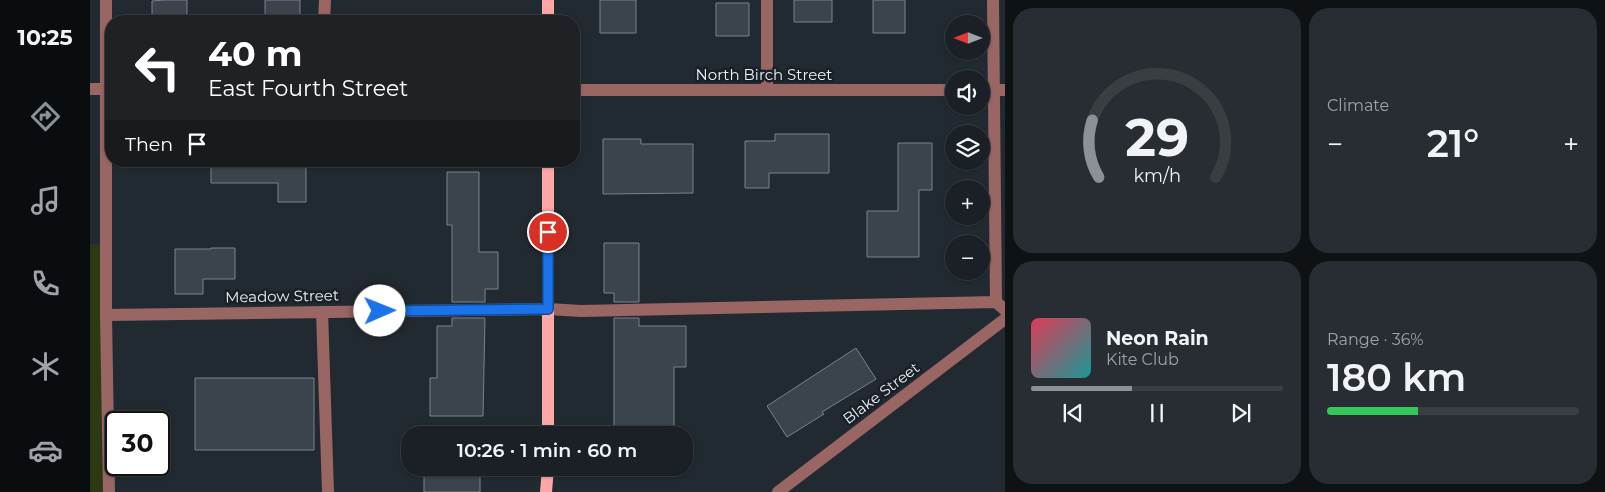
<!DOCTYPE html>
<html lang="en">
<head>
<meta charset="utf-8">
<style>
	:root { --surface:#1a2025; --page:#272d32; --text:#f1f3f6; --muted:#9fa3a7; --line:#383e42; --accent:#8c9099 }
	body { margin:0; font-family:Montserrat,sans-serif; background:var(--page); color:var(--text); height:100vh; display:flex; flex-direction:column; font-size:19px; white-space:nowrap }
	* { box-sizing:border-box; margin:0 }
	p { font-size:16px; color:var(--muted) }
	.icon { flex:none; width:28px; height:28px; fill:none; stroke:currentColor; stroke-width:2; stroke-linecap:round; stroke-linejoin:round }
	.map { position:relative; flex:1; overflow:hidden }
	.details { display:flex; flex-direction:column; gap:8px; padding:8px; background:#0e1214; width:600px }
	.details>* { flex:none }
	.banner { position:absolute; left:15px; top:15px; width:475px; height:152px; border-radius:20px; box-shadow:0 1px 4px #0004,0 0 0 1px var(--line); background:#202124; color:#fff; overflow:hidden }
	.needle { width:32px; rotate:270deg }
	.buttons { position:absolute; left:855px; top:15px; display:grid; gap:10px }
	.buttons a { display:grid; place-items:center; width:45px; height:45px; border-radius:50%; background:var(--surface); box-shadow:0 1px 4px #0004,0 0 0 1px var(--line); font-size:25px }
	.speed { position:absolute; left:15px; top:411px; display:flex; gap:10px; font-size:25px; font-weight:700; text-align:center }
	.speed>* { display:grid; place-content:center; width:65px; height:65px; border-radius:50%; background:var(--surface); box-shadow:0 1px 4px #0004,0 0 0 1px var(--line); line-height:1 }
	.speed .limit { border:2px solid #111; border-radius:8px; background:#fff; color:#111 }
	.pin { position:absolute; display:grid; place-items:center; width:42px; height:42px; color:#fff; margin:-21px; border:2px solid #fff; border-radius:50%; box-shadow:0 1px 5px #0007 }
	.me { position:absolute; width:55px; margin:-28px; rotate:89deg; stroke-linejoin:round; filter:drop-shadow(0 0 4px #0008) }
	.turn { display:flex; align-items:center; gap:18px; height:105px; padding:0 20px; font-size:22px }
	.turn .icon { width:65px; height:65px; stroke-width:2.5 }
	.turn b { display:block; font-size:35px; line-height:42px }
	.then { display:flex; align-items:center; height:48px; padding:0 20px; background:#0003; gap:10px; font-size:19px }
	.big { font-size:38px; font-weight:600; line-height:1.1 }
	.details .widget { flex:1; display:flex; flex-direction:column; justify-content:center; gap:8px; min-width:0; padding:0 18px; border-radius:20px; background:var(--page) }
	.details .dial { align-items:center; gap:0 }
	.dial svg { height:130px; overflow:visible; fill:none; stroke:var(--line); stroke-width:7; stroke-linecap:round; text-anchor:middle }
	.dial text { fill:var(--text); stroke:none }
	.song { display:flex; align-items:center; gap:15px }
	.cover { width:60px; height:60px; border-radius:8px; background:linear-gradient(135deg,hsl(350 70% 55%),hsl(180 70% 35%)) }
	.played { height:5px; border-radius:2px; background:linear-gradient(90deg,var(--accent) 40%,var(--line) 40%) }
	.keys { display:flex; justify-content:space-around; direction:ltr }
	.heat { display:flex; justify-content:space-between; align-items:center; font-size:28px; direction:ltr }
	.charge { height:8px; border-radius:4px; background:linear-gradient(90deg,#34c759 36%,var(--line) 0) }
	.details .tiles { flex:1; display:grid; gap:8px; grid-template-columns:repeat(2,1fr) }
	.trip { position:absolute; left:311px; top:426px; width:292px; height:50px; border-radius:20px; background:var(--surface); box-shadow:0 1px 4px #0004,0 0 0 1px var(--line); font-weight:600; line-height:50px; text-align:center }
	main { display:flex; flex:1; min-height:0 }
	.dock { display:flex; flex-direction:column; width:90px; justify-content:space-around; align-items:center; background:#0a0d0f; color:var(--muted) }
	.dock .icon { width:35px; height:35px }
	.dock .on { color:var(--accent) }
	.dock b { font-size:22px; color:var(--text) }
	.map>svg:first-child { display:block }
	.green { fill:#2c3912 }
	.building { fill:#3b444c; stroke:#79828b }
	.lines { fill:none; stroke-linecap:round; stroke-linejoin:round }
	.minor { stroke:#996664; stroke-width:12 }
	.major { stroke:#fda8a6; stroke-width:12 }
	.route-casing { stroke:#114b97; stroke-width:12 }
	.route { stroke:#1a73e8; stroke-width:9 }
	.labels { text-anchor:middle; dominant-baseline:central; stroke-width:5; stroke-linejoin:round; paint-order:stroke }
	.street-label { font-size:15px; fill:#ecf1f6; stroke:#192027 }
</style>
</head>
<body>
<main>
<nav class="dock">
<b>10:25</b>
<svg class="icon on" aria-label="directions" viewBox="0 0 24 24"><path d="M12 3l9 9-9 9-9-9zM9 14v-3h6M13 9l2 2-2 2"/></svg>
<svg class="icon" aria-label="music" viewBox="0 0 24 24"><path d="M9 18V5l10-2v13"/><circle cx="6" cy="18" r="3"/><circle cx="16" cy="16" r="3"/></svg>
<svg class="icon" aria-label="phone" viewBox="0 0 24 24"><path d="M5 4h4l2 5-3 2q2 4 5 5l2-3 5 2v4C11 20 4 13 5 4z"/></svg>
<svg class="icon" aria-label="climate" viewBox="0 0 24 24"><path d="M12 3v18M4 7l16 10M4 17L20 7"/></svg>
<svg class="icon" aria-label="car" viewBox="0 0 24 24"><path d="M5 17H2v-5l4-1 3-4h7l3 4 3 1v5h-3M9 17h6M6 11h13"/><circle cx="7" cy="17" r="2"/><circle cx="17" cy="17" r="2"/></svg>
</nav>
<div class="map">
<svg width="915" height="492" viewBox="0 0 915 492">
	<rect width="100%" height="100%" fill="#222a31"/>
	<!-- green -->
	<path class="green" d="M0 244 16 245 19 492H0Z"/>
	<!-- building -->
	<path class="building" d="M75 0H97V21H62V1Z
		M175 0H210V21H175Z
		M510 0H546V33H510Z
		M704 0H742V22H704Z
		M783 0H815V33H783Z
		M626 3H659V36H626Z
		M685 134H739V173H679V188H655V141H685Z
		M513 139H551V144H603V193L513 194Z
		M808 143H842V190H829V257H777V211H808Z
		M121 161H216V202H188V183H121Z
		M357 172H389V252H408V289H395V302H362V225H357Z
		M514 243H549V302H524V293H514Z
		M121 248H145V279H113V294H85V249H121Z
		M362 318H395L393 416H340V378H347V326H362Z
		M524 318H549V326H596V367H584V435H524Z
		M766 348 786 379 732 412 734 414 697 437 677 406Z
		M105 378H224V450H105Z
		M334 468H390V492H334Z"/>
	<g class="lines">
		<!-- minor -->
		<path class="minor" d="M16 0V315L19 492
			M677 0V90
			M903 0 906 302 915 310
			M234 21 235 0
			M0 89H21
			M484 90H864
			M891 90H915
			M232 312 238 492
			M16 315 458 309 491 311 906 302
			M688 492 915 319"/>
		<!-- major -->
		<path class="major" d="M458 21V0
			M458 161V435
			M456 492 458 468"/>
	</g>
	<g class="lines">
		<!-- route casing -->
		<g class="route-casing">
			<path id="route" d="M290 311 458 309V232"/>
		</g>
		<!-- route -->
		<use href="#route" class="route"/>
	</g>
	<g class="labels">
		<!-- street labels -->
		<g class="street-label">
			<text x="674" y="74">North Birch Street</text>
			<text transform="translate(192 296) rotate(-1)">Meadow Street</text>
			<text transform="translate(791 393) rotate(-37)">Blake Street</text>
		</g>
	</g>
</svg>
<div class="buttons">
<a><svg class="needle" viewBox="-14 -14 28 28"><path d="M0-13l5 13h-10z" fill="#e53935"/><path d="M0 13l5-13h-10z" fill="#9fa3a7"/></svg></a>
<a><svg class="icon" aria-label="sound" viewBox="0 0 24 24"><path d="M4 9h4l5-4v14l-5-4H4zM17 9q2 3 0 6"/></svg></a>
<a><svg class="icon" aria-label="layers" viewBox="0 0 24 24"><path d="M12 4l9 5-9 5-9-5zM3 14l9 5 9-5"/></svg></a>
<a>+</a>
<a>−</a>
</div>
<div class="speed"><div class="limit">30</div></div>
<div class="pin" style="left:458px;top:232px;background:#d93025"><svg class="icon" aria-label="arrive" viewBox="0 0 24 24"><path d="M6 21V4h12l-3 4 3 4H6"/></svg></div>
<svg class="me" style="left:290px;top:311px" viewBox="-20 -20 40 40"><circle r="19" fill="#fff"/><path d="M0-13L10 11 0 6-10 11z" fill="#1a73e8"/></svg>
<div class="trip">10:26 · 1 min · 60 m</div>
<div class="banner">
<div class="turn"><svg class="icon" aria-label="left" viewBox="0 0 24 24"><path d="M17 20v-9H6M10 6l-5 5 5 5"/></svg><div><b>40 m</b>East Fourth Street</div></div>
<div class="then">Then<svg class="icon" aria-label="arrive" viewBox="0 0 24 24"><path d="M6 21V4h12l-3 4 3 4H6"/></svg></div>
</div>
</div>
<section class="details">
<div class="tiles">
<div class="widget dial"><svg viewBox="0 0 100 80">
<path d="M14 69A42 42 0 1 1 86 69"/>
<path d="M14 69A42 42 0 0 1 10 34" stroke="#8c9099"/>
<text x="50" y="56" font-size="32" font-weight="700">29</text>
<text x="50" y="72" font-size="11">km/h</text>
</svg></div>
<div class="widget"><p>Climate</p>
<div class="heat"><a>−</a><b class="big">21°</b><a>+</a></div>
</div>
<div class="widget">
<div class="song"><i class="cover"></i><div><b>Neon Rain</b><p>Kite Club</p></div></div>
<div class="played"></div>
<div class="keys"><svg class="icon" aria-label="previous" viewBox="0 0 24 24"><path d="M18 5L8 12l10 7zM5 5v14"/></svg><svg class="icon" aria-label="pause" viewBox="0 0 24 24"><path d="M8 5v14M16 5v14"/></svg><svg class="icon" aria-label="next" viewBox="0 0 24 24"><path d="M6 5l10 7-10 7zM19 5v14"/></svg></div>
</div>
<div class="widget"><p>Range · 36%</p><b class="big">180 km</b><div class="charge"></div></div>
</div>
</section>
</main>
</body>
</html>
